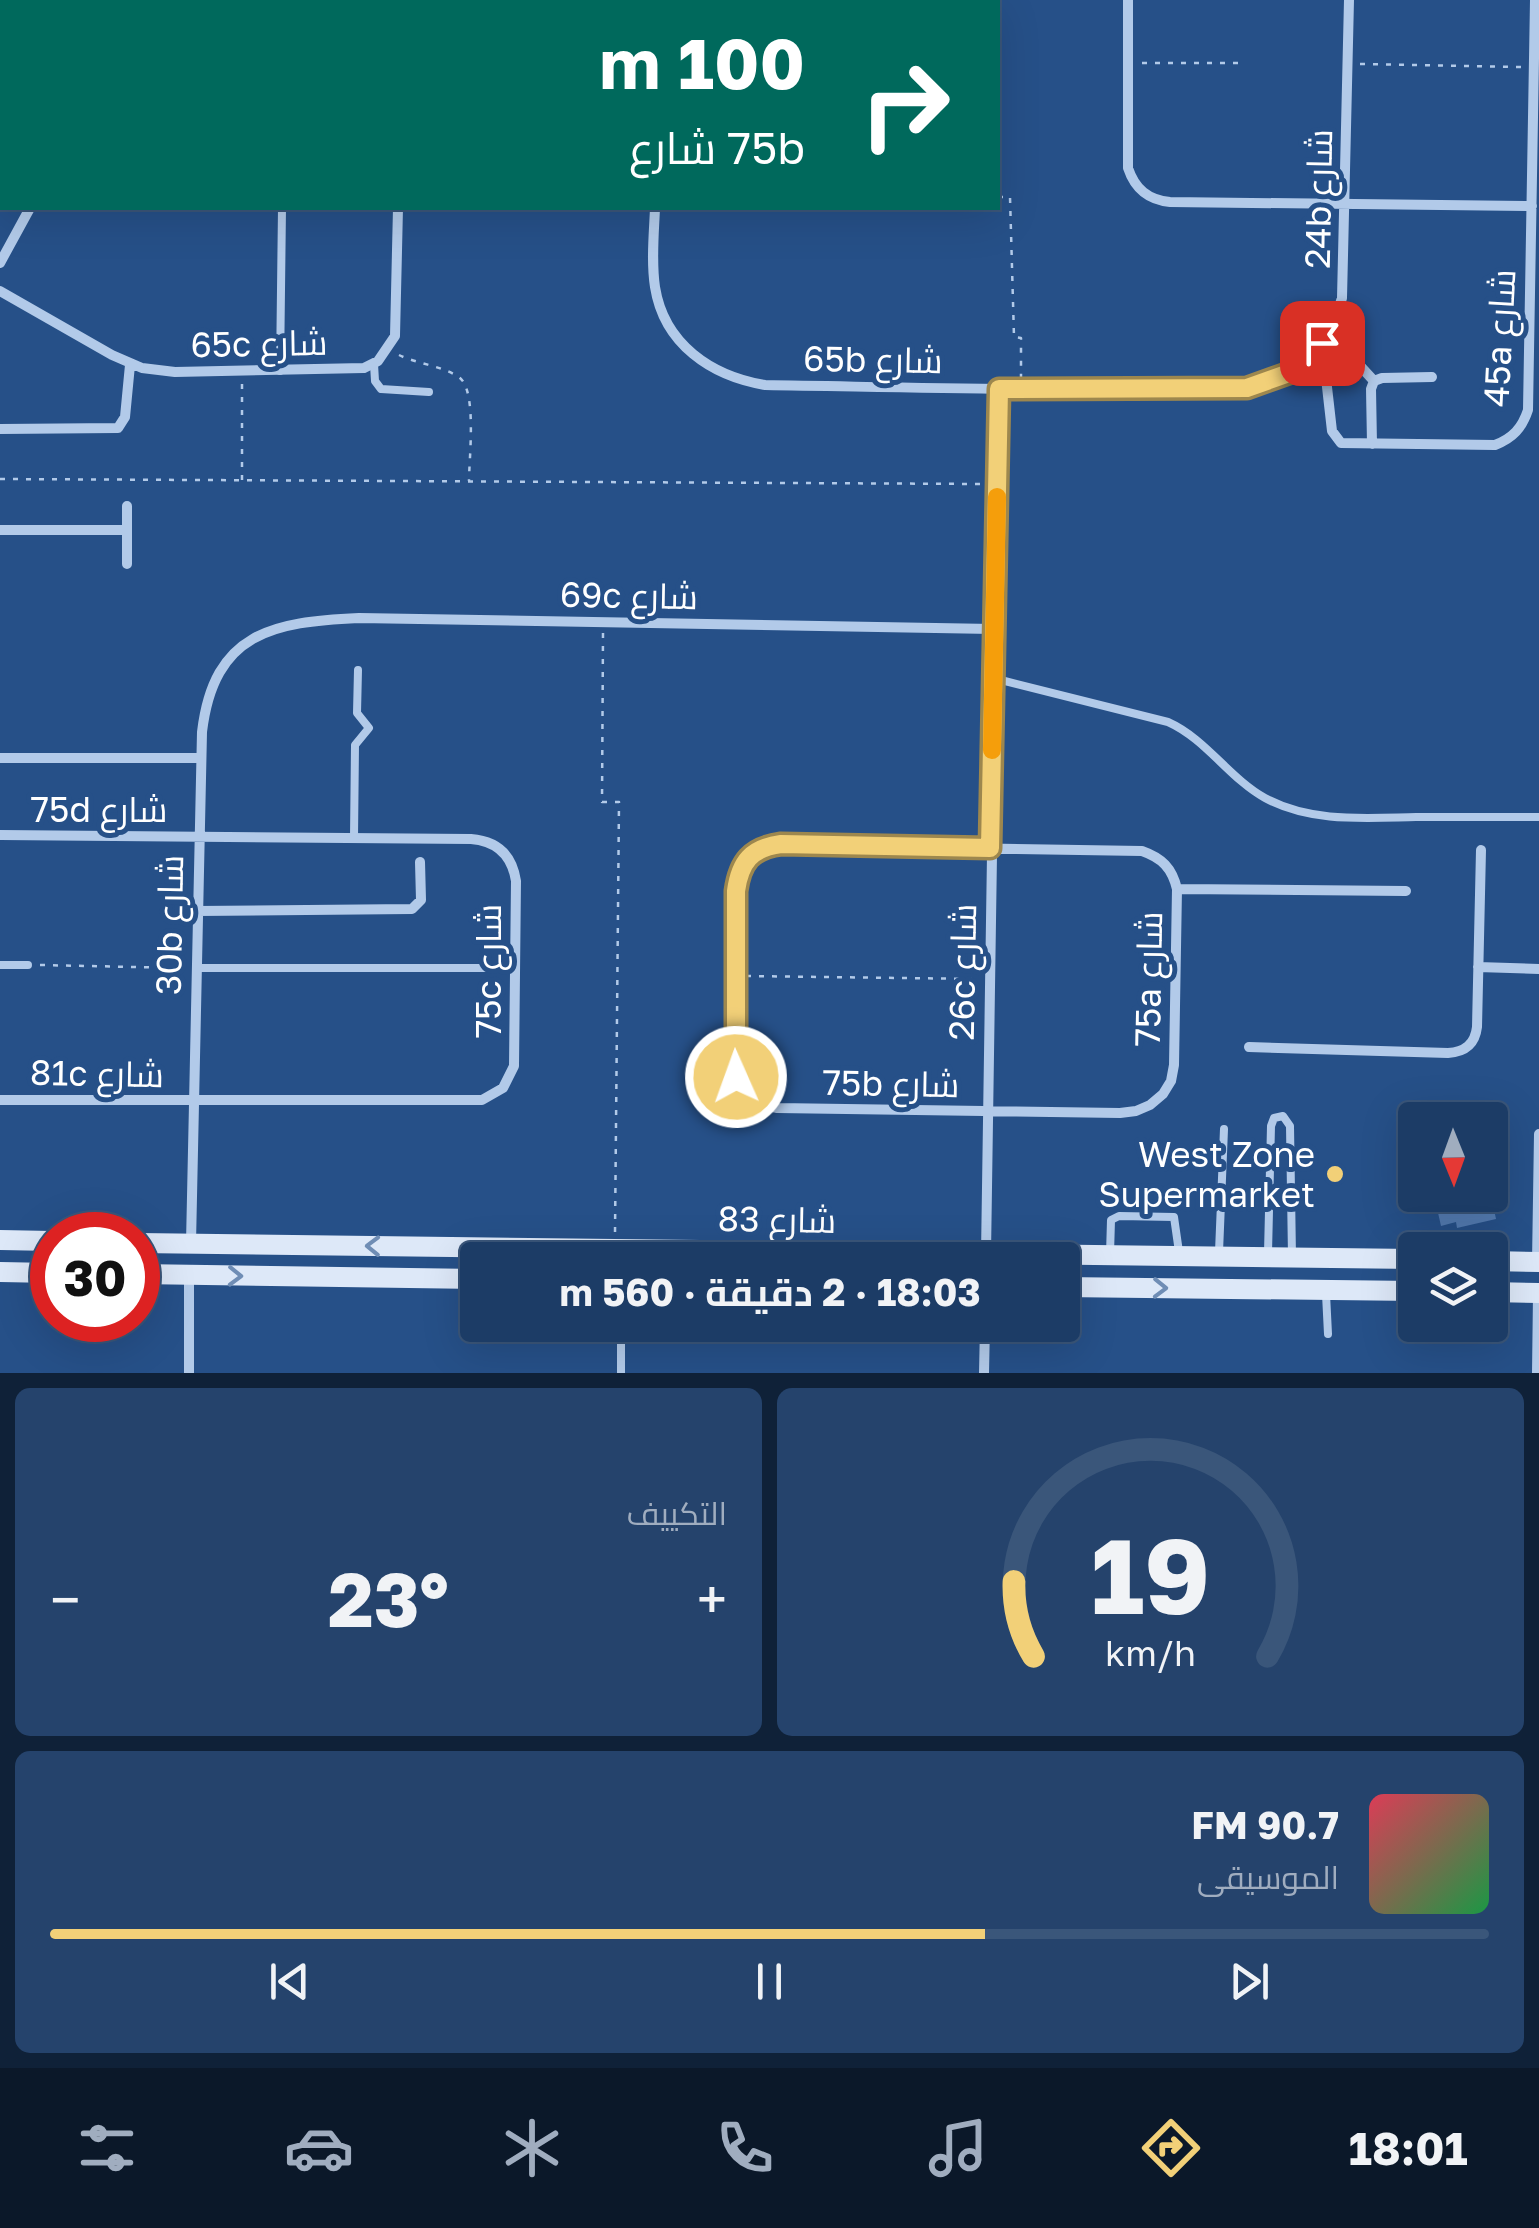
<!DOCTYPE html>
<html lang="ar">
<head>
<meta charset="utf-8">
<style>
	:root { --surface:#1c3c66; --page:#25436c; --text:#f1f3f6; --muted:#a0adbf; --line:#3a567a; --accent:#f2d078 }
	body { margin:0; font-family:"Golos Text",Cairo,sans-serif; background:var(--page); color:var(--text); direction:rtl; height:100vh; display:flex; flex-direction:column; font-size:38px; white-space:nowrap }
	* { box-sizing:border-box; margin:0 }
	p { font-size:32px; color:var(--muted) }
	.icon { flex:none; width:55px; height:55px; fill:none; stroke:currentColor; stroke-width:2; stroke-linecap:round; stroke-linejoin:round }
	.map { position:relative; height:1373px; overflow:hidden; direction:ltr }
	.drawer { display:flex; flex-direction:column; gap:15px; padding:15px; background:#0f2138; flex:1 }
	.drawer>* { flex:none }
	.top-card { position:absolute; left:0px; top:0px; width:1000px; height:210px; box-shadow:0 10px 40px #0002,0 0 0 2px var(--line); direction:rtl; background:#00695c; color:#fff; overflow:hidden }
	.needle { width:65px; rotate:179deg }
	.fabs { position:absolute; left:1398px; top:1102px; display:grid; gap:20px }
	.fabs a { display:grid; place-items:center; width:110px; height:110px; border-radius:10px; background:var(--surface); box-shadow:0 10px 40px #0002,0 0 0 2px var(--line); font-size:50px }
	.speed { position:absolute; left:30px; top:1212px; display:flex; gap:20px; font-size:50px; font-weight:700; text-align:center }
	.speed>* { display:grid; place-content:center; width:130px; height:130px; border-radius:50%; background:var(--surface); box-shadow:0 10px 40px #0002,0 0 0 2px var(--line); line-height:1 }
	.speed .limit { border:15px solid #d22; background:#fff; color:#111 }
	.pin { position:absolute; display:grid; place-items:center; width:85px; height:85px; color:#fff; margin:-42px; border-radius:20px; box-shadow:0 5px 15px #0006 }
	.me { position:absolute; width:110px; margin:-55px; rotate:358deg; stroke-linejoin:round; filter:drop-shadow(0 0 8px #0008) }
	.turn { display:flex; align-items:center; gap:35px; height:210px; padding:0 30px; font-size:45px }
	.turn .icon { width:130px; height:130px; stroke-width:2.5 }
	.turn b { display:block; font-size:70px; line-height:85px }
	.big { font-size:75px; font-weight:700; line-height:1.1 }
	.drawer .tile { flex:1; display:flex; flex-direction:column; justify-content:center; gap:15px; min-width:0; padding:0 35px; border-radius:15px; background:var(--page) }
	.drawer .dial { align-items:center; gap:0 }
	.dial svg { height:260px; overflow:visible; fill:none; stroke:var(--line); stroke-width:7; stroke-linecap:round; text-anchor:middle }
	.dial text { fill:var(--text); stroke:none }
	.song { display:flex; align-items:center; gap:30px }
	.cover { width:120px; height:120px; border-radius:15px; background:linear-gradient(135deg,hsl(350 70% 55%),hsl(140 70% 35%)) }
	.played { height:10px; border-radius:5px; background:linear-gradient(90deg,var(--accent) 65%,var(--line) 65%) }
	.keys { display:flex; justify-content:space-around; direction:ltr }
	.heat { display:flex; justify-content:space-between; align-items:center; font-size:55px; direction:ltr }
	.drawer .tiles { flex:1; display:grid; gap:15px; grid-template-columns:1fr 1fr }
	.tile:last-child { grid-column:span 2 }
	.trip { position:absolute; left:460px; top:1242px; width:620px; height:100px; border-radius:10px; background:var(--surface); box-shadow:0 10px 40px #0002,0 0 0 2px var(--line); font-weight:700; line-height:100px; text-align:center; direction:rtl }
	.dock { display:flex; height:160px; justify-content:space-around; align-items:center; background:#0b1829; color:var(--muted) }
	.dock .icon { width:70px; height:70px }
	.dock .active { color:var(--accent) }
	.dock b { font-size:45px; color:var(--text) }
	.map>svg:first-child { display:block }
	.building { fill:#537bb1 }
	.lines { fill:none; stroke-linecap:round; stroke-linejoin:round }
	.path { stroke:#b2cae9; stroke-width:2.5; stroke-dasharray:5 8; stroke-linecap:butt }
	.lane { stroke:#b2cae9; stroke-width:8 }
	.street { stroke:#b2cae9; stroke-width:10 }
	.secondary { stroke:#dde8f8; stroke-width:20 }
	.oneway { stroke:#6f8db5 }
	.route-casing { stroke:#9d874e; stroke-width:25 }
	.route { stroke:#f2d078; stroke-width:18 }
	.slow { stroke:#f59e0b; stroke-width:18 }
	.poi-dot { fill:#f2d078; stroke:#265088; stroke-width:4 }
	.labels { text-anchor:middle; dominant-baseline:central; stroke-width:10; stroke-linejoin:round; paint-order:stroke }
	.street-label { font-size:35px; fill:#fff; stroke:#265088 }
	.poi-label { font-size:35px; fill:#fff; stroke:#265088; text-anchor:end }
</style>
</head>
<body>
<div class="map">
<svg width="1539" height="1373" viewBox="0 0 1539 1373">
	<rect width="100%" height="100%" fill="#265088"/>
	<!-- building -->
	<path class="building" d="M1434 1195H1491L1496 1219 1457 1228 1456 1222 1441 1226Z"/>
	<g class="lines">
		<!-- path -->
		<path class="path" d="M526 0 578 2
			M993 2V0
			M1142 63H1245
			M1360 64 1522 67
			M998 197H1010L1014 337 1021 338V378
			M399 355C417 364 444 366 460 378 477 392 469 459 469 481
			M0 479 985 484
			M242 480V383
			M603 633 602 802H619L615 1233
			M40 965 182 968
			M746 976 978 979"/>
		<!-- lane -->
		<path class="lane" d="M3 0 7 2
			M949 0 950 2
			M811 2H878
			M374 364 375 381 381 389 429 392
			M280 371 282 208
			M993 678 1168 722C1206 739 1229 778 1265 798 1311 823 1365 818 1416 817 1457 817 1498 817 1539 817
			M354 838 355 745 369 728 357 713 358 670
			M0 965H28
			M197 968H516
			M1219 1252 1224 1129
			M1268 1253 1271 1126 1274 1118 1283 1116 1290 1126 1292 1257
			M1110 1254 1111 1220 1119 1216 1174 1217 1179 1252
			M1326 1294 1328 1334
			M621 1373V1325"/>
		<!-- street -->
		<path class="street" d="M1128 0V168C1135 189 1148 200 1170 202L1532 206
			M138 2 139 0
			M400 2V0
			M657 2V0
			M878 2V0
			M655 208C654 233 651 261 655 287 664 344 711 376 765 385 885 387 1005 390 1125 390 1171 390 1227 399 1270 382 1308 367 1331 336 1342 298L1349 0
			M0 263 30 208
			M0 291 112 355 142 368 175 372 364 368 378 361 395 336 398 208
			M1329 332 1374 381
			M1322 343 1332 431 1341 443 1495 445C1513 438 1522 428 1528 410L1535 0
			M0 429 118 428 125 417 130 365
			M1372 444 1371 389 1374 381 1382 378 1432 377
			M0 530H127
			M127 564V506
			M0 758H201
			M0 835 471 839C497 841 512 855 516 881L514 1066 503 1088 482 1100H0
			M781 845 1142 851C1162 858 1172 868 1177 889L1174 1065 1171 1081 1163 1094 1150 1105 1136 1111 1120 1113 777 1108C751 1103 738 1090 734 1063L736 891C740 862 751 849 781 845Z
			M1177 889 1406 891
			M197 911 412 909 421 900 420 862
			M1478 967 1539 969
			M1249 1047 1448 1053C1465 1052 1475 1044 1477 1027L1481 850
			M191 1243 202 732C214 632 273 622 359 618L993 629
			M986 1254 999 389
			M1537 1262 1539 1134
			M189 1373V1275
			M984 1373 985 1325
			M1537 1373 1538 1294"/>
		<!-- secondary -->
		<path class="secondary" d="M0 1240 52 1241
			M138 1243 1415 1259
			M1490 1261 1539 1262
			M0 1272 52 1273
			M138 1274 478 1279
			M1062 1287 1415 1291
			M1490 1292 1539 1293"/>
	</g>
	<!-- one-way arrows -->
	<defs><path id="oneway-chevron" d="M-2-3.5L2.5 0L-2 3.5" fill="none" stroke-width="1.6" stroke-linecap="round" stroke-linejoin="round" transform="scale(2.5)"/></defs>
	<g class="oneway">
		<use href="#oneway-chevron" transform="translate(373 1246) rotate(-179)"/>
		<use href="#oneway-chevron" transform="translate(235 1276) rotate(1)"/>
		<use href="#oneway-chevron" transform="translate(1160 1288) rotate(1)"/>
	</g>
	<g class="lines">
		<!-- route casing -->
		<g class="route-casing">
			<path id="route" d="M736 1077V891C740 862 751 848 781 844L990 848 999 389 1247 388 1289 373 1322 343"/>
		</g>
		<!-- route -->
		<use href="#route" class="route"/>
		<!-- slow -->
		<path class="slow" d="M992 750 997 497"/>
	</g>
	<!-- markers -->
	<circle class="poi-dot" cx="1335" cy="1174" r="10"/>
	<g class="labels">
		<!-- street labels -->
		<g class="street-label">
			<text transform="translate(1318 199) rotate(-89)">24b شارع</text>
			<text transform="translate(1499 338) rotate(-87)">45a شارع</text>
			<text transform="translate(259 343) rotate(-1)">65c شارع</text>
			<text transform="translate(873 359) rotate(1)">65b شارع</text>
			<text transform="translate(629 595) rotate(1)">69c شارع</text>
			<text x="99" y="809">75d شارع</text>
			<text transform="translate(169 925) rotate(-89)">30b شارع</text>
			<text transform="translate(488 971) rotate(-90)">75c شارع</text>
			<text transform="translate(962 972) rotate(-89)">26c شارع</text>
			<text transform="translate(1148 979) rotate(-89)">75a شارع</text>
			<text transform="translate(97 1073) rotate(1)">81c شارع</text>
			<text transform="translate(891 1083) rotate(1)">75b شارع</text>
			<text transform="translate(777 1219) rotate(1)">شارع 83</text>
		</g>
		<!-- poi labels -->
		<g class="poi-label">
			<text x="1315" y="1154">West Zone<tspan x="1315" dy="40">Supermarket</tspan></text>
		</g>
	</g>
</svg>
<div class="fabs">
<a><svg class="needle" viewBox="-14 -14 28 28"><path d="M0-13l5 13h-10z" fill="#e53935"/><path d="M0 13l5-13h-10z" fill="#a0adbf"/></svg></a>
<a><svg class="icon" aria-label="layers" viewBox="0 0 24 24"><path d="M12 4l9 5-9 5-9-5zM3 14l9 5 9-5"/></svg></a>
</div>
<div class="speed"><div class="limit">30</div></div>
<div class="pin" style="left:1322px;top:343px;background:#d93025"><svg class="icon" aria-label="arrive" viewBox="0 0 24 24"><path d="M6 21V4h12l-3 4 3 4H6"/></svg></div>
<svg class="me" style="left:736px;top:1077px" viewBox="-20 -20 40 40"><circle r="17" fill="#f2d078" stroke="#fff" stroke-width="3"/><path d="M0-11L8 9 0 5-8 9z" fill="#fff"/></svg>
<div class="trip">18:03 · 2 دقيقة · 560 m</div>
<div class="top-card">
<div class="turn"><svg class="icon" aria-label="right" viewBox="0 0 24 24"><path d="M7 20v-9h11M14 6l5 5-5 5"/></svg><div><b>100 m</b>75b شارع</div></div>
</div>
</div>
<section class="drawer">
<div class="tiles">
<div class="tile dial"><svg viewBox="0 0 100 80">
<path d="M14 69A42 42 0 1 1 86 69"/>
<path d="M14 69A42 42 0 0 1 8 46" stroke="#f2d078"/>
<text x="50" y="56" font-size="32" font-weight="700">19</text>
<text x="50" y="72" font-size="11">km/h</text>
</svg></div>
<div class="tile"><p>التكييف</p>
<div class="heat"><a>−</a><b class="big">23°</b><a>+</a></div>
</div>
<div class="tile">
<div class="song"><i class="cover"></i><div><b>90.7 FM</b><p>الموسيقى</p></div></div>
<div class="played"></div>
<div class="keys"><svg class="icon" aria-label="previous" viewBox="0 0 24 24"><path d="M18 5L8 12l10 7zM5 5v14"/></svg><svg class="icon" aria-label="pause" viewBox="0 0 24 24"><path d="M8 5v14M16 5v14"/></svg><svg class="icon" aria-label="next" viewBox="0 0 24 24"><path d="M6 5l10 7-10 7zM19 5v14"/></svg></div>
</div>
</div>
</section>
<nav class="dock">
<b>18:01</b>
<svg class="icon active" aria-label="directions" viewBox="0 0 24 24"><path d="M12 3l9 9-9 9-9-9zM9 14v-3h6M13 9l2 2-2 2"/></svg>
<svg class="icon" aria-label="music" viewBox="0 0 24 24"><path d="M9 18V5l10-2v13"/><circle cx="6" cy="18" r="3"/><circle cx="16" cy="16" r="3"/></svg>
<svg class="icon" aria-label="phone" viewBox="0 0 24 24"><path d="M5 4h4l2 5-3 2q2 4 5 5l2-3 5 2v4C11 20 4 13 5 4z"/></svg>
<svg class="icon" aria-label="climate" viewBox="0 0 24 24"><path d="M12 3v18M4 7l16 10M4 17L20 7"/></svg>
<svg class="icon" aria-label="car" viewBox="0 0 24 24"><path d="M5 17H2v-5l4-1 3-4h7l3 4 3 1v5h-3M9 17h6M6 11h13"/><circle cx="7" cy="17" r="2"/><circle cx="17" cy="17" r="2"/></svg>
<svg class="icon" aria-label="filters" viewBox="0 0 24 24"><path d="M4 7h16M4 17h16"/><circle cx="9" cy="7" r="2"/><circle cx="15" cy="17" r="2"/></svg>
</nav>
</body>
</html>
